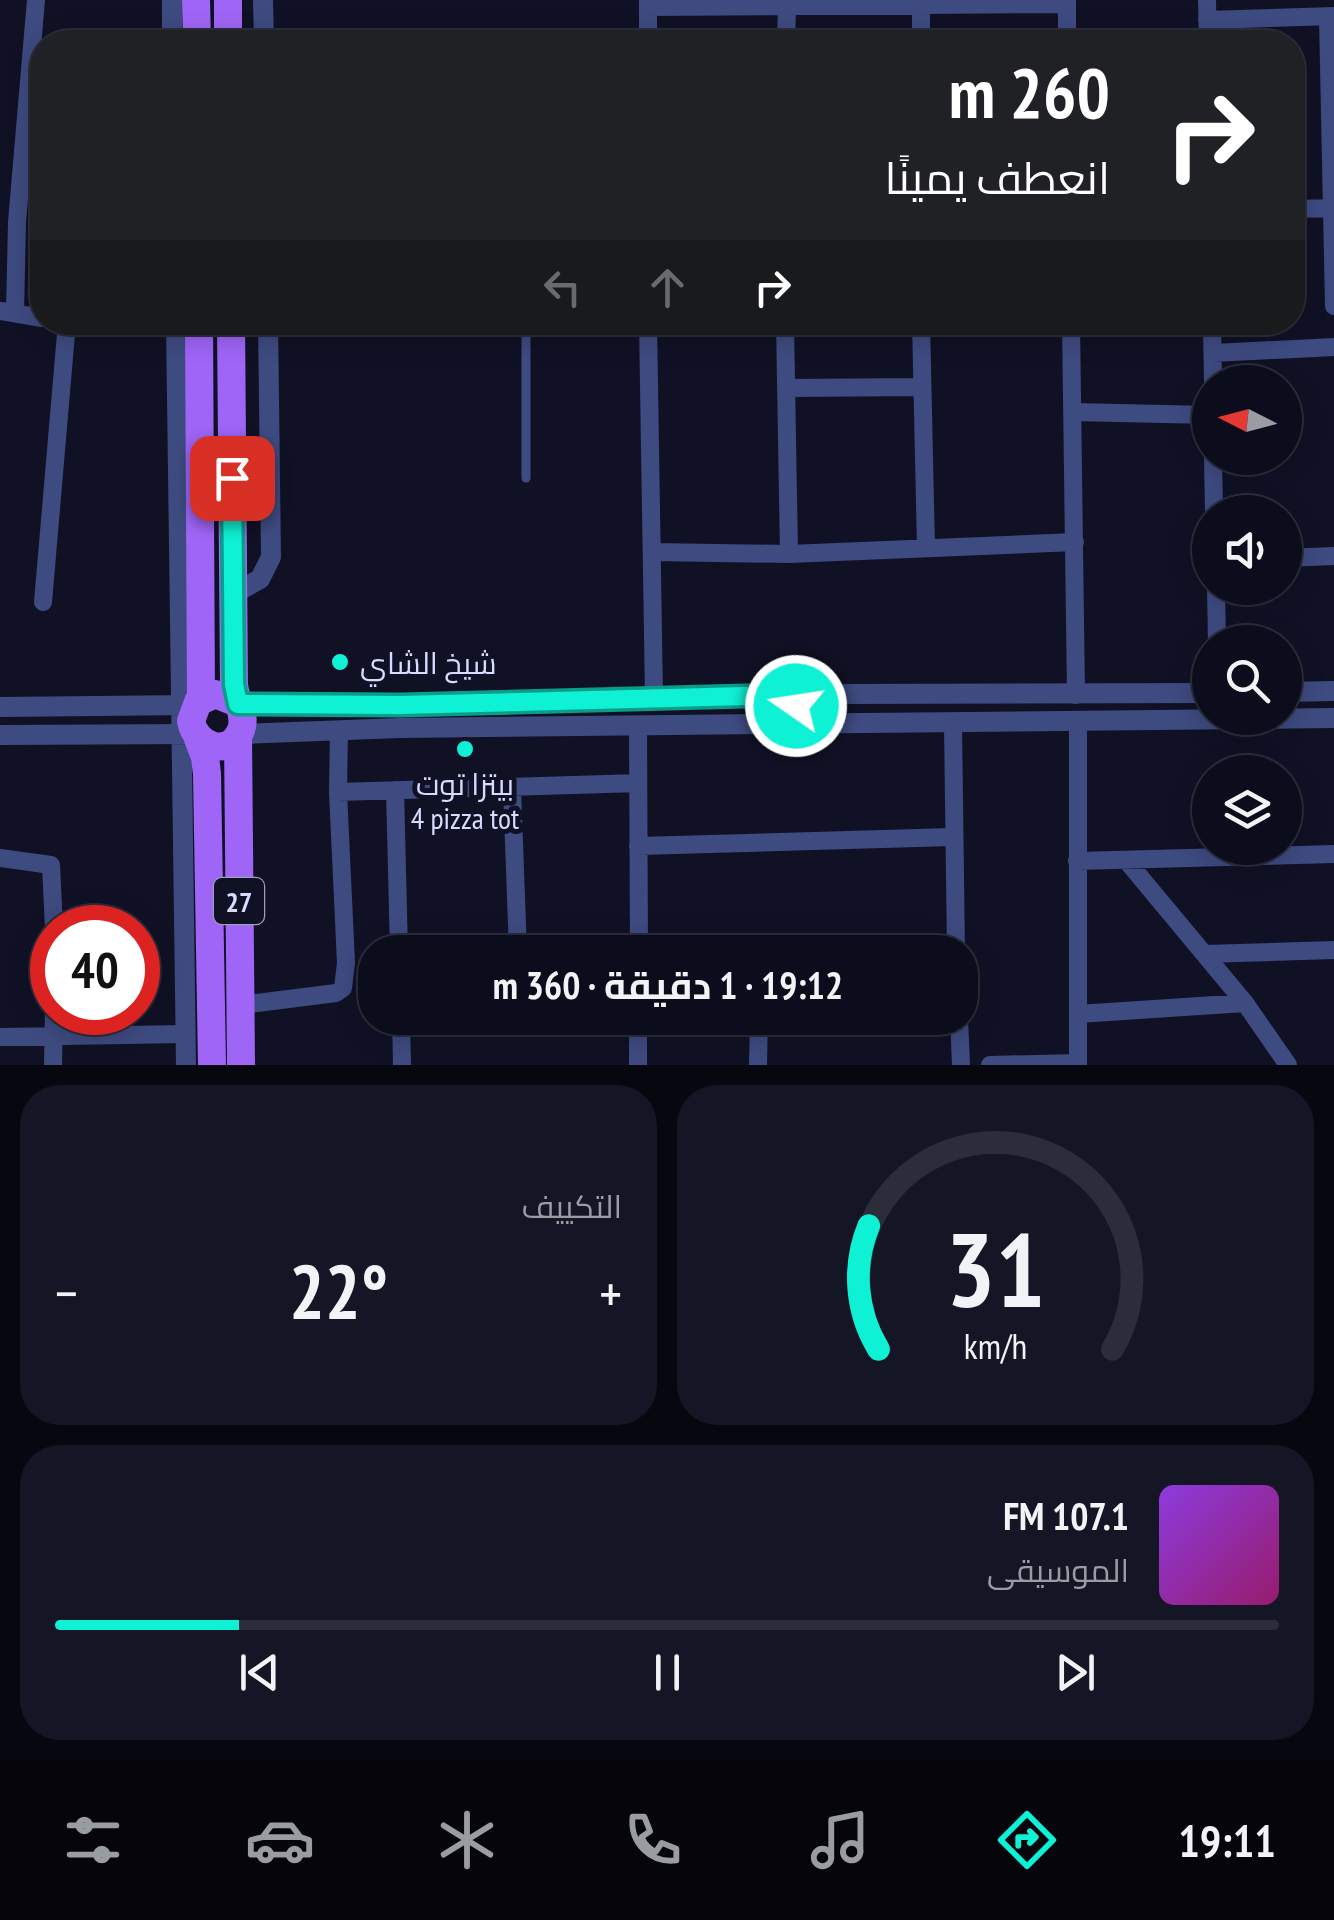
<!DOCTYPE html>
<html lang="ar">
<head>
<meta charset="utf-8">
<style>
	:root { --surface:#0c0d1c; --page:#151625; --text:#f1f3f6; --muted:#9a9ca3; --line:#2c2d3b; --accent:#0ff1d5 }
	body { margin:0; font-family:"PT Sans Narrow",Cairo,sans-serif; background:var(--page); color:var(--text); direction:rtl; height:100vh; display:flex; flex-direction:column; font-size:38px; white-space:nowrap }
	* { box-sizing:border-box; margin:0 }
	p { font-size:32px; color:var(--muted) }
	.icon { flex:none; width:55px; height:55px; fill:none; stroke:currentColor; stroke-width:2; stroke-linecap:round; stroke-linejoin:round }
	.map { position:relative; height:1065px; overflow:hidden; direction:ltr }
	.details { display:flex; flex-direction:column; gap:20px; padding:20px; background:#07070f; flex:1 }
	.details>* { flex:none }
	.guide { position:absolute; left:30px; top:30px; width:1275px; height:305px; border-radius:40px; box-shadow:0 5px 25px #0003,0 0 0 2px var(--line); direction:rtl; background:#202124; color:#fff; overflow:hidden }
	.needle { width:65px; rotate:276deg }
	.controls { position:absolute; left:1192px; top:365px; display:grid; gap:20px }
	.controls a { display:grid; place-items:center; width:110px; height:110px; border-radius:50%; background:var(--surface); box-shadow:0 5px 25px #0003,0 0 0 2px var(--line); font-size:50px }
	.speed { position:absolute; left:30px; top:905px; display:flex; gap:20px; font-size:50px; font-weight:700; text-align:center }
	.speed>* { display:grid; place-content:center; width:130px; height:130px; border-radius:50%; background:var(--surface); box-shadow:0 5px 25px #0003,0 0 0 2px var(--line); line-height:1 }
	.speed .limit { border:15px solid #d22; background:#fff; color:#111 }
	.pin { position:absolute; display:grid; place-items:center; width:85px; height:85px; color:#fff; margin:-42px; border-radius:20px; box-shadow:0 5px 15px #0006 }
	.me { position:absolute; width:110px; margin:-55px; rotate:283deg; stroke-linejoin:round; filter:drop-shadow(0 0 8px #0008) }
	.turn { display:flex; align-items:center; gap:35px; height:210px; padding:0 30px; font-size:45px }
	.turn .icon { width:130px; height:130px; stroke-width:2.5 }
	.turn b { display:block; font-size:70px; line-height:85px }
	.lanes { display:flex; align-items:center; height:95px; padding:0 30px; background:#0003; justify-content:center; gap:50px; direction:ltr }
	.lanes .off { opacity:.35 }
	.big { font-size:75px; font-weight:700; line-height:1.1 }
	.details .card { flex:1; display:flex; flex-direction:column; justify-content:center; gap:15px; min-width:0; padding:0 35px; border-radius:40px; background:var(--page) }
	.details .dial { align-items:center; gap:0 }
	.dial svg { height:260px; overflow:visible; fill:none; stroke:var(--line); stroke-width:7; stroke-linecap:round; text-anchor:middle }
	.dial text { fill:var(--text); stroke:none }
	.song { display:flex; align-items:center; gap:30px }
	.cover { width:120px; height:120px; border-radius:15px; background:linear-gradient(135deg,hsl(270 70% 55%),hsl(320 70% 35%)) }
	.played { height:10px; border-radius:5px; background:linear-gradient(90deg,var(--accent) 15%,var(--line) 15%) }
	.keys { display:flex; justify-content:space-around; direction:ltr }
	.heat { display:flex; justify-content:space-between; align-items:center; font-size:55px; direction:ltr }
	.details .tiles { flex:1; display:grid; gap:20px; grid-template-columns:1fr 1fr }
	.card:last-child { grid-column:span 2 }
	.trip { position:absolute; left:358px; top:935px; width:620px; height:100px; border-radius:40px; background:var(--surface); box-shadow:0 5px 25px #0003,0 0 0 2px var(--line); font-weight:700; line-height:100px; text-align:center; direction:rtl }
	.menu { display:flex; height:160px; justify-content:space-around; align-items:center; background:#05050b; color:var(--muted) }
	.menu .icon { width:70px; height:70px }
	.menu .active { color:var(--accent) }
	.menu b { font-size:45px; color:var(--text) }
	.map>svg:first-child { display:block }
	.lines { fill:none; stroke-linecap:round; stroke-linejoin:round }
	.service { stroke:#3e4b81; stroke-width:9 }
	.minor { stroke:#3e4b81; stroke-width:18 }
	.tertiary { stroke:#3e4b81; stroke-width:20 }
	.primary { stroke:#9f65f6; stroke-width:28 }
	.route-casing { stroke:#0a9d8a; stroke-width:25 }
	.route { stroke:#0ff1d5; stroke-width:18 }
	.poi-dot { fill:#0ff1d5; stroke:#101125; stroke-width:4 }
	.labels { text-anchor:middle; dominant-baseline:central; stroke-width:10; stroke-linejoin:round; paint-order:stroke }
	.shield { fill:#101125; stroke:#9b9ebc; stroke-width:2.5 }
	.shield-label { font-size:28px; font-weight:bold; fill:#d7dbfd }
	.poi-label { font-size:30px; fill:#d7dbfd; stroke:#101125; text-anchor:start }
</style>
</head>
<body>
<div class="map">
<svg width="1334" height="1065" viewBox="0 0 1334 1065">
	<rect width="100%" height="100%" fill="#101125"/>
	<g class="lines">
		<!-- service -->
		<path class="service" d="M526 478V322"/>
		<!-- minor -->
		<path class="minor" d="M648 0V42
			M1067 0V42
			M1207 0 1208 42
			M648 7 1067 4
			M1328 17 1334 306
			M1207 20 1334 16
			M786 42 787 7
			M921 42V6
			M1292 209 1334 208
			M0 311 42 318
			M15 312 17 222 36 0
			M648 322 654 698
			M785 322 789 554
			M921 322 926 548
			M1071 322 1076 695
			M1212 322 1213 382
			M1213 353 1334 347
			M786 388 922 387
			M1073 412 1210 415
			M1213 458 1214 512
			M652 552 789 554 1075 542
			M1285 558 1334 556
			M1216 588 1217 642
			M43 602 67 322
			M953 724 956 952
			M638 727 639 952
			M512 788 518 952
			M395 790 399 952
			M338 792 638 783
			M638 846 952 837
			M0 858 51 865 54 928
			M1126 860 1245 1003 1288 1065
			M1077 861 1334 854
			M639 950 751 952
			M772 952 956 950
			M1205 954 1334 950
			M241 1005 336 993 343 988 346 963 338 792 339 730
			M1078 1014 1245 1003
			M401 1018 402 1065
			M638 1018V1065
			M959 1018 961 1065
			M0 1037 185 1034
			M53 1065 54 1012
			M758 1065 759 1018
			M990 1065 1078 1063
			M1078 1065V722"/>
		<!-- tertiary -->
		<path class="tertiary" d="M172 0V42
			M263 0 264 42
			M176 322 186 1065
			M233 594 260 579 271 557 268 322
			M1285 692 1334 691
			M237 704 400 705 842 694 1210 693
			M0 707 192 705
			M240 734 400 728 1334 718
			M0 735 193 734"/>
		<!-- primary -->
		<path class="primary" d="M196 0 197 42
			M228 0V42
			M199 322 201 700
			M231 322 234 684C235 700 247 715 241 730 230 759 195 746 191 721L198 702 215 694 235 702
			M238 736 241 1065
			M198 739 205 757 207 774 212 1065"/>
	</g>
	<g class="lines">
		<!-- route casing -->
		<g class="route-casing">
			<path id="route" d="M232 478 234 684 238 704 400 705 788 695 796 706"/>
		</g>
		<!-- route -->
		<use href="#route" class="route"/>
	</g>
	<!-- markers -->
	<g class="poi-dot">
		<circle cx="340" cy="662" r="10"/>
		<circle cx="465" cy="749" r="10"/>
	</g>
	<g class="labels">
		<!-- shield labels -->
		<rect class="shield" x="214" y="878" width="50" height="46" rx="8"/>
		<g class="shield-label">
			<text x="239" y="901">27</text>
		</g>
		<!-- poi labels -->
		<g class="poi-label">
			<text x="360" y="662">شيخ الشاي</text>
			<text x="465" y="783" text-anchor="middle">بيتزا توت<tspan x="465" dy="34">4 pizza tot</tspan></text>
		</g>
	</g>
</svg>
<div class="controls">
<a><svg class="needle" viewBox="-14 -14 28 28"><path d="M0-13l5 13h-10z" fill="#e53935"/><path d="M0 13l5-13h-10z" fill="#9a9ca3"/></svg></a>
<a><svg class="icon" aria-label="sound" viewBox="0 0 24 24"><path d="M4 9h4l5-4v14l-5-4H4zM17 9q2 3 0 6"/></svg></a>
<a><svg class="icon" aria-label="search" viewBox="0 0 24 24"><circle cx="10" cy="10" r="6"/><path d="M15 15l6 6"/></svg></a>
<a><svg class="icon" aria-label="layers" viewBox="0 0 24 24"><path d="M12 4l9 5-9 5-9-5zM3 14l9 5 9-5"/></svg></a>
</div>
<div class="speed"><div class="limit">40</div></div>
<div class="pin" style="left:232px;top:478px;background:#d93025"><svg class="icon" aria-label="arrive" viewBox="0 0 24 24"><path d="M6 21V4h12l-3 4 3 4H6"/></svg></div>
<svg class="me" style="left:796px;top:706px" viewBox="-20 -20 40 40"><circle r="17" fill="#0ff1d5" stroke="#fff" stroke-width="3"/><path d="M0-11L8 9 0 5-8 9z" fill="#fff"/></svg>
<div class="trip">19:12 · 1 دقيقة · 360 m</div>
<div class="guide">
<div class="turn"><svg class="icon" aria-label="right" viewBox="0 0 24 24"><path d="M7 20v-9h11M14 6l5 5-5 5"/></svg><div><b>260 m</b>انعطف يمينًا</div></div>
<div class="lanes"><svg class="icon off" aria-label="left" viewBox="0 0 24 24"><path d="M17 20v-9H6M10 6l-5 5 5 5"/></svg><svg class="icon off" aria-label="ahead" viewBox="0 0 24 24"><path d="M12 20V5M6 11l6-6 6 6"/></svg><svg class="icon" aria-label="right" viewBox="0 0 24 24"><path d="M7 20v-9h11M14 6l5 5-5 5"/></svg></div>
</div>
</div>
<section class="details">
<div class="tiles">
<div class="card dial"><svg viewBox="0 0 100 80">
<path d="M14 69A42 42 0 1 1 86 69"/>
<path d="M14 69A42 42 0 0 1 11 31" stroke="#0ff1d5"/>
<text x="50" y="56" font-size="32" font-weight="700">31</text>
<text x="50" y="72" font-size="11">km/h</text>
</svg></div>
<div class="card"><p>التكييف</p>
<div class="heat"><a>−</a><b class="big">22°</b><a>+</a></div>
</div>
<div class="card">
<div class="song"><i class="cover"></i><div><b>107.1 FM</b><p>الموسيقى</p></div></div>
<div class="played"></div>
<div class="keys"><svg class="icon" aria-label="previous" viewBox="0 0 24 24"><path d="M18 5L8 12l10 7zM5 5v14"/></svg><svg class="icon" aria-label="pause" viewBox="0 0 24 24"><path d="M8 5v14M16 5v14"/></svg><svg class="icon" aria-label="next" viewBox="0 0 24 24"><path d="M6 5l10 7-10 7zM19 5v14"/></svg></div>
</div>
</div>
</section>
<nav class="menu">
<b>19:11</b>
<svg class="icon active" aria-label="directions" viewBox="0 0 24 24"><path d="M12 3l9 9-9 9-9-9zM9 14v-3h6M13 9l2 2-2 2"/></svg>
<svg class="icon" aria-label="music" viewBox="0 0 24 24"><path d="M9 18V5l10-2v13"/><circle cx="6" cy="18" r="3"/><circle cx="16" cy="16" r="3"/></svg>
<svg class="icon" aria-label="phone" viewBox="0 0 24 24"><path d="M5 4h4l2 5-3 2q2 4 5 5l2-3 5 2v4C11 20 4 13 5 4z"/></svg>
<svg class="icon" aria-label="climate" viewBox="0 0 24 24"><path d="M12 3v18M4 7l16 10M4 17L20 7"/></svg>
<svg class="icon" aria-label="car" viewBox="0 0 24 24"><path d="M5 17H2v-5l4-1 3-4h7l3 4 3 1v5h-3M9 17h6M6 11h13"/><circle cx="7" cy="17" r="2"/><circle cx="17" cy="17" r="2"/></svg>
<svg class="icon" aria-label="filters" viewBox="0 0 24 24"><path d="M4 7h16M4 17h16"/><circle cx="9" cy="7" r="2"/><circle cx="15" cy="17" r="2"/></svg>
</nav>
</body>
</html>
